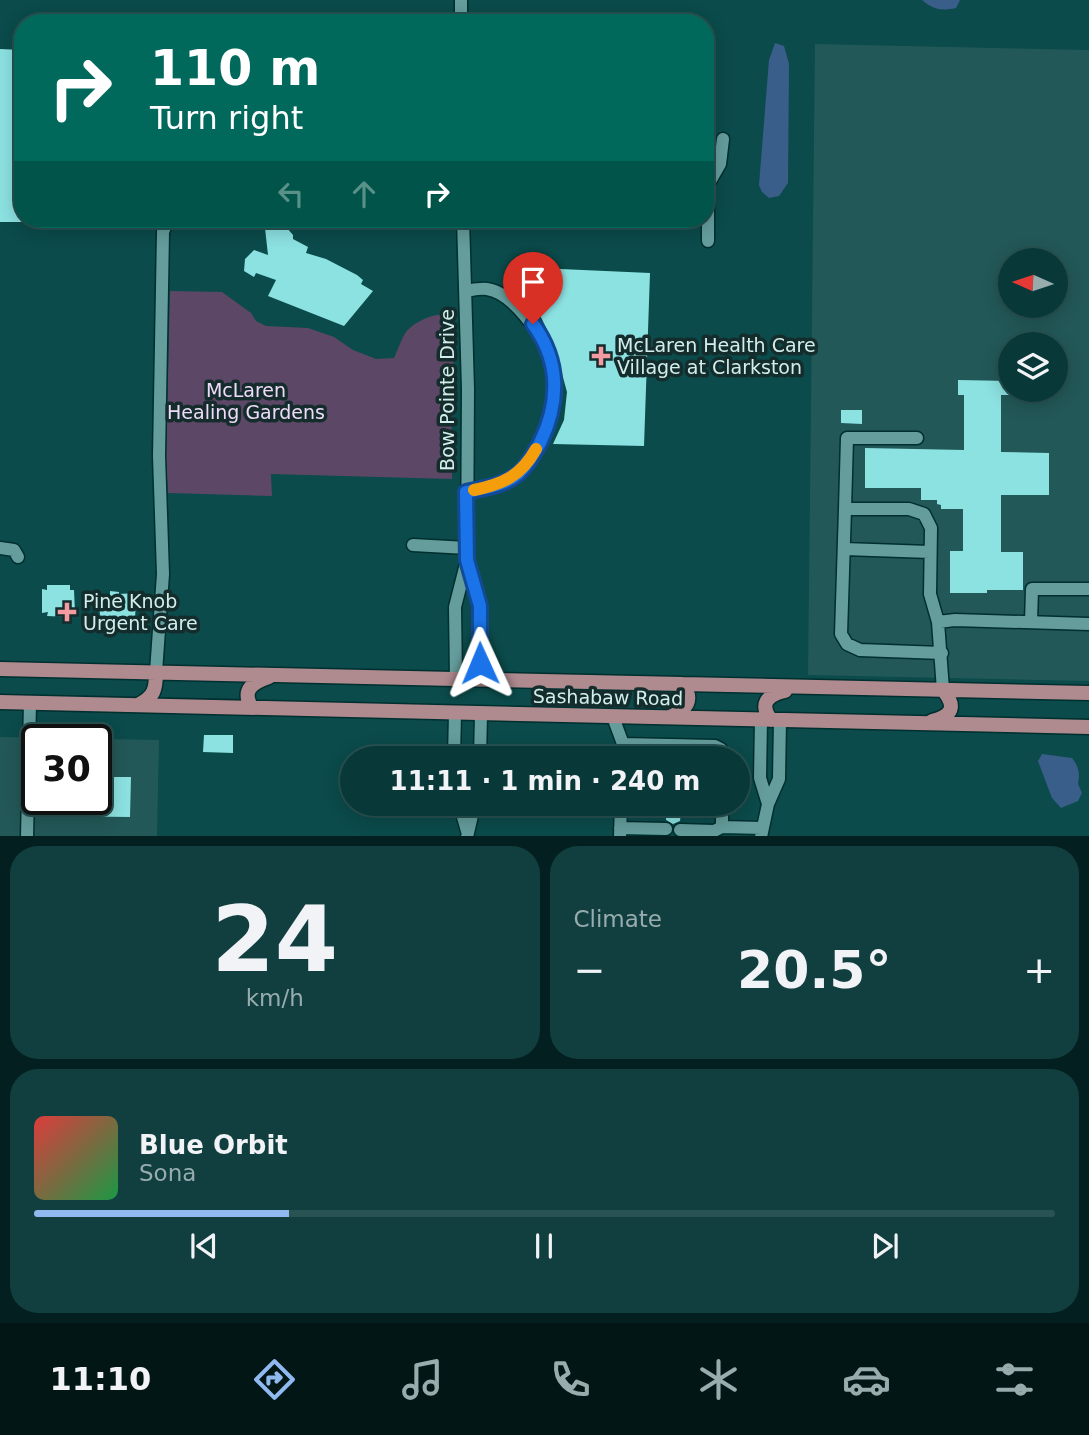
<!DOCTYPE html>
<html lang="en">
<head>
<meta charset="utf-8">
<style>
	:root { --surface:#083838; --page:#113f40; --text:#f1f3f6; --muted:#98acae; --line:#295253; --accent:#90b9f0 }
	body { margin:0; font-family:"DejaVu Sans",sans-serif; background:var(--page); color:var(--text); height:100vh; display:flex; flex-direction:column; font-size:26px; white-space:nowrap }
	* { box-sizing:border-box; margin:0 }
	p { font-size:23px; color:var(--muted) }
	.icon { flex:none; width:38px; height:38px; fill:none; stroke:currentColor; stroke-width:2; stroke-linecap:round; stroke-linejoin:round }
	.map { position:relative; height:836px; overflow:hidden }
	.sheet { display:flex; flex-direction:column; gap:10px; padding:10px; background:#041f1f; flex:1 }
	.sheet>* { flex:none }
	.guide { position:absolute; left:14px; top:14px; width:700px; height:214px; border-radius:28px; box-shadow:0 4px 18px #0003,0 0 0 2px var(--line); background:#00695c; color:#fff; overflow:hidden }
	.needle { width:46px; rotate:273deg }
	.fabs { position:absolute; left:998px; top:248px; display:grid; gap:14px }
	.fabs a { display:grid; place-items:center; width:70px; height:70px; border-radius:50%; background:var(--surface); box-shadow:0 4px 18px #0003,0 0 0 2px var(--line); font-size:35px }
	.speed { position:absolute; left:21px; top:724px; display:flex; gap:14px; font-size:35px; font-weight:700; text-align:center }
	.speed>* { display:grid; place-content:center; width:91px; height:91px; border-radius:50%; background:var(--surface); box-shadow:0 4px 18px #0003,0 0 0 2px var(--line); line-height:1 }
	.speed .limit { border:4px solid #111; border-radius:10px; background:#fff; color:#111 }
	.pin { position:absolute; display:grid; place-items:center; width:60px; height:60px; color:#fff; margin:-72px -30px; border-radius:50% 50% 50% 0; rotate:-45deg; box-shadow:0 0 7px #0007 }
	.pin .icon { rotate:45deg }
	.me { position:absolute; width:77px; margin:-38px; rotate:359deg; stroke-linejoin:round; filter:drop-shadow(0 0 5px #0008) }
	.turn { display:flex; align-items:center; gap:24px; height:147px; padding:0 21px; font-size:32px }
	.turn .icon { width:91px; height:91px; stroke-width:2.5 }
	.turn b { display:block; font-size:49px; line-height:60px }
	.lanes { display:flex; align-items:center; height:66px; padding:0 21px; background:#0003; justify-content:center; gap:35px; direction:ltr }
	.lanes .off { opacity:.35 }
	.big { font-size:52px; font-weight:700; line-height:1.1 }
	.sheet .card { flex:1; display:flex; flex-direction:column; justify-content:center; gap:10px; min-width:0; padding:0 24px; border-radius:28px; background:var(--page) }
	.sheet .dial { align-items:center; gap:0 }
	.dial b { font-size:91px; line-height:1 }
	.song { display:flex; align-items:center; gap:21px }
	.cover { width:84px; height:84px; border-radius:10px; background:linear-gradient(135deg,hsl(0 70% 55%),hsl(140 70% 35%)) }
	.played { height:7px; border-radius:4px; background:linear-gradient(90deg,var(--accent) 25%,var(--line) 25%) }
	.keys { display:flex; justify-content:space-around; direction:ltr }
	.heat { display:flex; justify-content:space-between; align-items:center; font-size:38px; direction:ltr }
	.sheet .tiles { flex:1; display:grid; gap:10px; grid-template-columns:1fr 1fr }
	.card:last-child { grid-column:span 2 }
	.trip { position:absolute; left:340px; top:746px; width:410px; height:70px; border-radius:35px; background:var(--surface); box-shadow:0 4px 18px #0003,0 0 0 2px var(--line); font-weight:700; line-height:70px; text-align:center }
	.dock { display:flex; height:112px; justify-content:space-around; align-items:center; background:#031616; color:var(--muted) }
	.dock .icon { width:49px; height:49px }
	.dock .active { color:var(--accent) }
	.dock b { font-size:32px; color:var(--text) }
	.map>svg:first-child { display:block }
	.built { fill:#235858; fill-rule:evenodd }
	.green { fill:#5d4767 }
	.water { fill:#3a5e8a }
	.building { fill:#8ce2e1 }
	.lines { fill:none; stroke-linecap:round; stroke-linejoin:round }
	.minor-casing { stroke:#002f2f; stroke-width:15 }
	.major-casing { stroke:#002f2f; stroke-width:17 }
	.minor { stroke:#649d9c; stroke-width:12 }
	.major { stroke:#af8a8f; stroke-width:14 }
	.route-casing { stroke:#114b97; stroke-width:18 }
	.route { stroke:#1a73e8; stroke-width:12 }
	.slow { stroke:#f59e0b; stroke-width:12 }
	.poi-dot { fill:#f49aa1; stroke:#152c2c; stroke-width:2.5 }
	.labels { text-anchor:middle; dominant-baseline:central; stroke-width:7; stroke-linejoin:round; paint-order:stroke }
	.poi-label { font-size:19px; fill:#d1eeed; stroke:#152c2c; text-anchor:start }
	.park-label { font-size:19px; fill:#efdbf9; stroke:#152c2c }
	.street-label { font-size:19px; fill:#d1eeed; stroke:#152c2c }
</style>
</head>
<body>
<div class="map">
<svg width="1089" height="837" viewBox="0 0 1089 837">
	<rect width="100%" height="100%" fill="#0b4b4b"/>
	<!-- built -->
	<path class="built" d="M815 44 1089 50V681L808 675ZM1010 261H1055V306H1010ZM1010 345H1055V390H1010Z
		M0 737 159 740 157 836 0 837ZM37 740H96V800H37Z"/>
	<!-- green -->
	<path class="green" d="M170 291 222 292 251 313 256 321 266 326 308 328 334 337 353 350 376 359 394 358C398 350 401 339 406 332 414 322 435 312 447 315V350L455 366 451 385 452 479 271 474 272 496 168 493 166 460Z"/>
	<!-- water -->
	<path class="water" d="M922 0H960L956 8C941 11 934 10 922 0Z
		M775 43 784 46 789 64 788 183 779 196 769 198 762 192 759 185 769 60Z
		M1042 754 1072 758C1079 767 1080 773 1078 784L1082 793 1078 801 1061 808 1052 798 1038 761Z"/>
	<!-- building -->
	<path class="building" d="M0 49 23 50V222H0Z
		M280 220 293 235V239L308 247 306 253 326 259 357 275 363 280 361 284 373 291 344 326 268 296 276 280 256 273 254 277 244 271 245 259 254 250 268 255 265 228Z
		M538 268 650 273 644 446 553 444 564 420 567 392 554 344 535 305 522 292Z
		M958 380 1010 381V395H1001V452L1049 453V495H1001V552H1023V590H987V593H950V551H963V509H941V505L937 504V500H921V488H865V448L964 450V395H958Z
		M841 410H862V424L841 423Z
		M47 585H70V590H74L75 612 70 611V617L47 616 48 612 42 613V589L47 590Z
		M110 591 119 592V594L136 593 135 621 114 622 104 621V617H100L99 595H110Z
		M204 735H233V753L203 752Z
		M96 777H131L130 817 49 816V800H96Z
		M657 803H687L686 812H681L680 821 673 824 666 820V811H657Z"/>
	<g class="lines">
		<!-- minor casing -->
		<g class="minor-casing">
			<path id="minor" d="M461 0V23
				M705 190 720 164 723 139
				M708 241V187
				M465 291C472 290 480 288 487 289 502 291 516 305 525 316 561 357 563 398 538 445 533 455 526 468 517 475 503 486 483 488 466 492
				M917 438H847L845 509H909L924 514 931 528 930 594 938 622 943 690
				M845 509 841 634 847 644 860 650 942 653
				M413 545 467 548
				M0 548 14 550 18 557
				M844 549 930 552
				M467 561 480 605V679
				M938 622 955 620 1089 624
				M1031 622 1032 589H1089
				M156 672 163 574 159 456 163 232 168 219
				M456 679 455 607 467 560 468 389 463 219
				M613 717 623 744V758
				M761 720 760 778 768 804
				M623 744 715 746 721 749 723 758
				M454 758 455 713
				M480 758 481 714
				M459 803 467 831
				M722 803V827L763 828
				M620 828 666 829
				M680 830 714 831 722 827
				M27 837 30 703
				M467 837 475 803
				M620 837 621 803
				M761 837 768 804 779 779 780 720"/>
		</g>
		<!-- major casing -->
		<g class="major-casing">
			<path id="major" d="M0 669 1089 693
				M0 702 1089 727
				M138 705C154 697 156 690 156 672
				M252 708C241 690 252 683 269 677
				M670 717C686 710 695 700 682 684
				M771 720C759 704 767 695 785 691
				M932 721C952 716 957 707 943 690"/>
		</g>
		<!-- minor -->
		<use href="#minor" class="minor"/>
		<!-- major -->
		<use href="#major" class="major"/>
	</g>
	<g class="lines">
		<!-- route casing -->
		<g class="route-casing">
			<path id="route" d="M480 663V606L467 560 466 492C483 488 504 486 518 474 527 466 534 454 540 443 560 402 560 361 533 324"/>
		</g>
		<!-- route -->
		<use href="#route" class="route"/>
		<!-- slow -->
		<path class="slow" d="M474 490C503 484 521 476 536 449"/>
	</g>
	<!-- markers -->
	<g class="poi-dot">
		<path d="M597.5 345.5h7v7h7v7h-7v7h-7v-7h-7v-7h7z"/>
		<path d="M63.5 601.5h7v7h7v7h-7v7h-7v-7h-7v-7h7z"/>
	</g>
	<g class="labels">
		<!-- poi labels -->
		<g class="poi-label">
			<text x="617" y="345">McLaren Health Care<tspan x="617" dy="22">Village at Clarkston</tspan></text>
			<text x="83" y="601">Pine Knob<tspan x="83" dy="22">Urgent Care</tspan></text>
		</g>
		<!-- park labels -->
		<g class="park-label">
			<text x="246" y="390">McLaren<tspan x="246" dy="22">Healing Gardens</tspan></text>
		</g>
		<!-- street labels -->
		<g class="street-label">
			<text transform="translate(447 390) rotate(-90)">Bow Pointe Drive</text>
			<text transform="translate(608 697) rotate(1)">Sashabaw Road</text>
		</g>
	</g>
</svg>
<div class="fabs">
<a><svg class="needle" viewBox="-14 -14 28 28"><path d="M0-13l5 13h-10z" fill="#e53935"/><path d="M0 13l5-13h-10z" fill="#98acae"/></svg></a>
<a><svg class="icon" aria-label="layers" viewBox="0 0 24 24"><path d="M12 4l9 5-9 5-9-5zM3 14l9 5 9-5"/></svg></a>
</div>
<div class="speed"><div class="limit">30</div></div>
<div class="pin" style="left:533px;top:324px;background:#d93025"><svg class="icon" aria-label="arrive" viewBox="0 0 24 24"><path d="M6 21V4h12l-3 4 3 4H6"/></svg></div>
<svg class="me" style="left:480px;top:663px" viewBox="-20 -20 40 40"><path d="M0-17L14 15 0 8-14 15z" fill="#1a73e8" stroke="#fff" stroke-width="4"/></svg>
<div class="trip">11:11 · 1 min · 240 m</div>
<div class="guide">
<div class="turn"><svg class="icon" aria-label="right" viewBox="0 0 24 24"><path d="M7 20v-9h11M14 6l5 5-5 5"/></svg><div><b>110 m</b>Turn right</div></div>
<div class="lanes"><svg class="icon off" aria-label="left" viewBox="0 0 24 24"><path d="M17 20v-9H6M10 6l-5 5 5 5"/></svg><svg class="icon off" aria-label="ahead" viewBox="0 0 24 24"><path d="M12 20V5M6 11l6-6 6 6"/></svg><svg class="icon" aria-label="right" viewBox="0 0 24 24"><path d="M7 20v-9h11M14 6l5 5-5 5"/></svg></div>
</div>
</div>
<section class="sheet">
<div class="tiles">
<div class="card dial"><b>24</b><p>km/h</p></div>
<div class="card"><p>Climate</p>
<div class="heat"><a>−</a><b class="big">20.5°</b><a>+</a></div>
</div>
<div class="card">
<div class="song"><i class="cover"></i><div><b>Blue Orbit</b><p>Sona</p></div></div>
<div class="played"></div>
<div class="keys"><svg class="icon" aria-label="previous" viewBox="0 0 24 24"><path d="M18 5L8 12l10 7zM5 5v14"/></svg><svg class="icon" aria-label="pause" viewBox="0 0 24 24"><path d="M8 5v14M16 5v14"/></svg><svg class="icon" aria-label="next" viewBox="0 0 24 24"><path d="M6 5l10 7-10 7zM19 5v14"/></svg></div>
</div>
</div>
</section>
<nav class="dock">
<b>11:10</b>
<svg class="icon active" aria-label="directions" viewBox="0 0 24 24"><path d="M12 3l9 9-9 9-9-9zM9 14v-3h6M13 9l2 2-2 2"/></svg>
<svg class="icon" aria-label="music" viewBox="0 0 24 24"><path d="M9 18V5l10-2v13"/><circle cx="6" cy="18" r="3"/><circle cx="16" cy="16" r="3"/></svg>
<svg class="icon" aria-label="phone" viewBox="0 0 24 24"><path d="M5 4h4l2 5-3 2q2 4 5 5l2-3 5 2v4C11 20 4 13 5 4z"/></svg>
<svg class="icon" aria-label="climate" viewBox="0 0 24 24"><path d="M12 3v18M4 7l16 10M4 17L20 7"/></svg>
<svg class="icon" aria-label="car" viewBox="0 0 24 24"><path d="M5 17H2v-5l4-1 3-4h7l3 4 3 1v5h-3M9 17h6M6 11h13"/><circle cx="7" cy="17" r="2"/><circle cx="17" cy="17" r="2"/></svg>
<svg class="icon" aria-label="filters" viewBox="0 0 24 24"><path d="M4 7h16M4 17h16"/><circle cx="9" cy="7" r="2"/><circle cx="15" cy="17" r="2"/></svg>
</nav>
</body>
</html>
